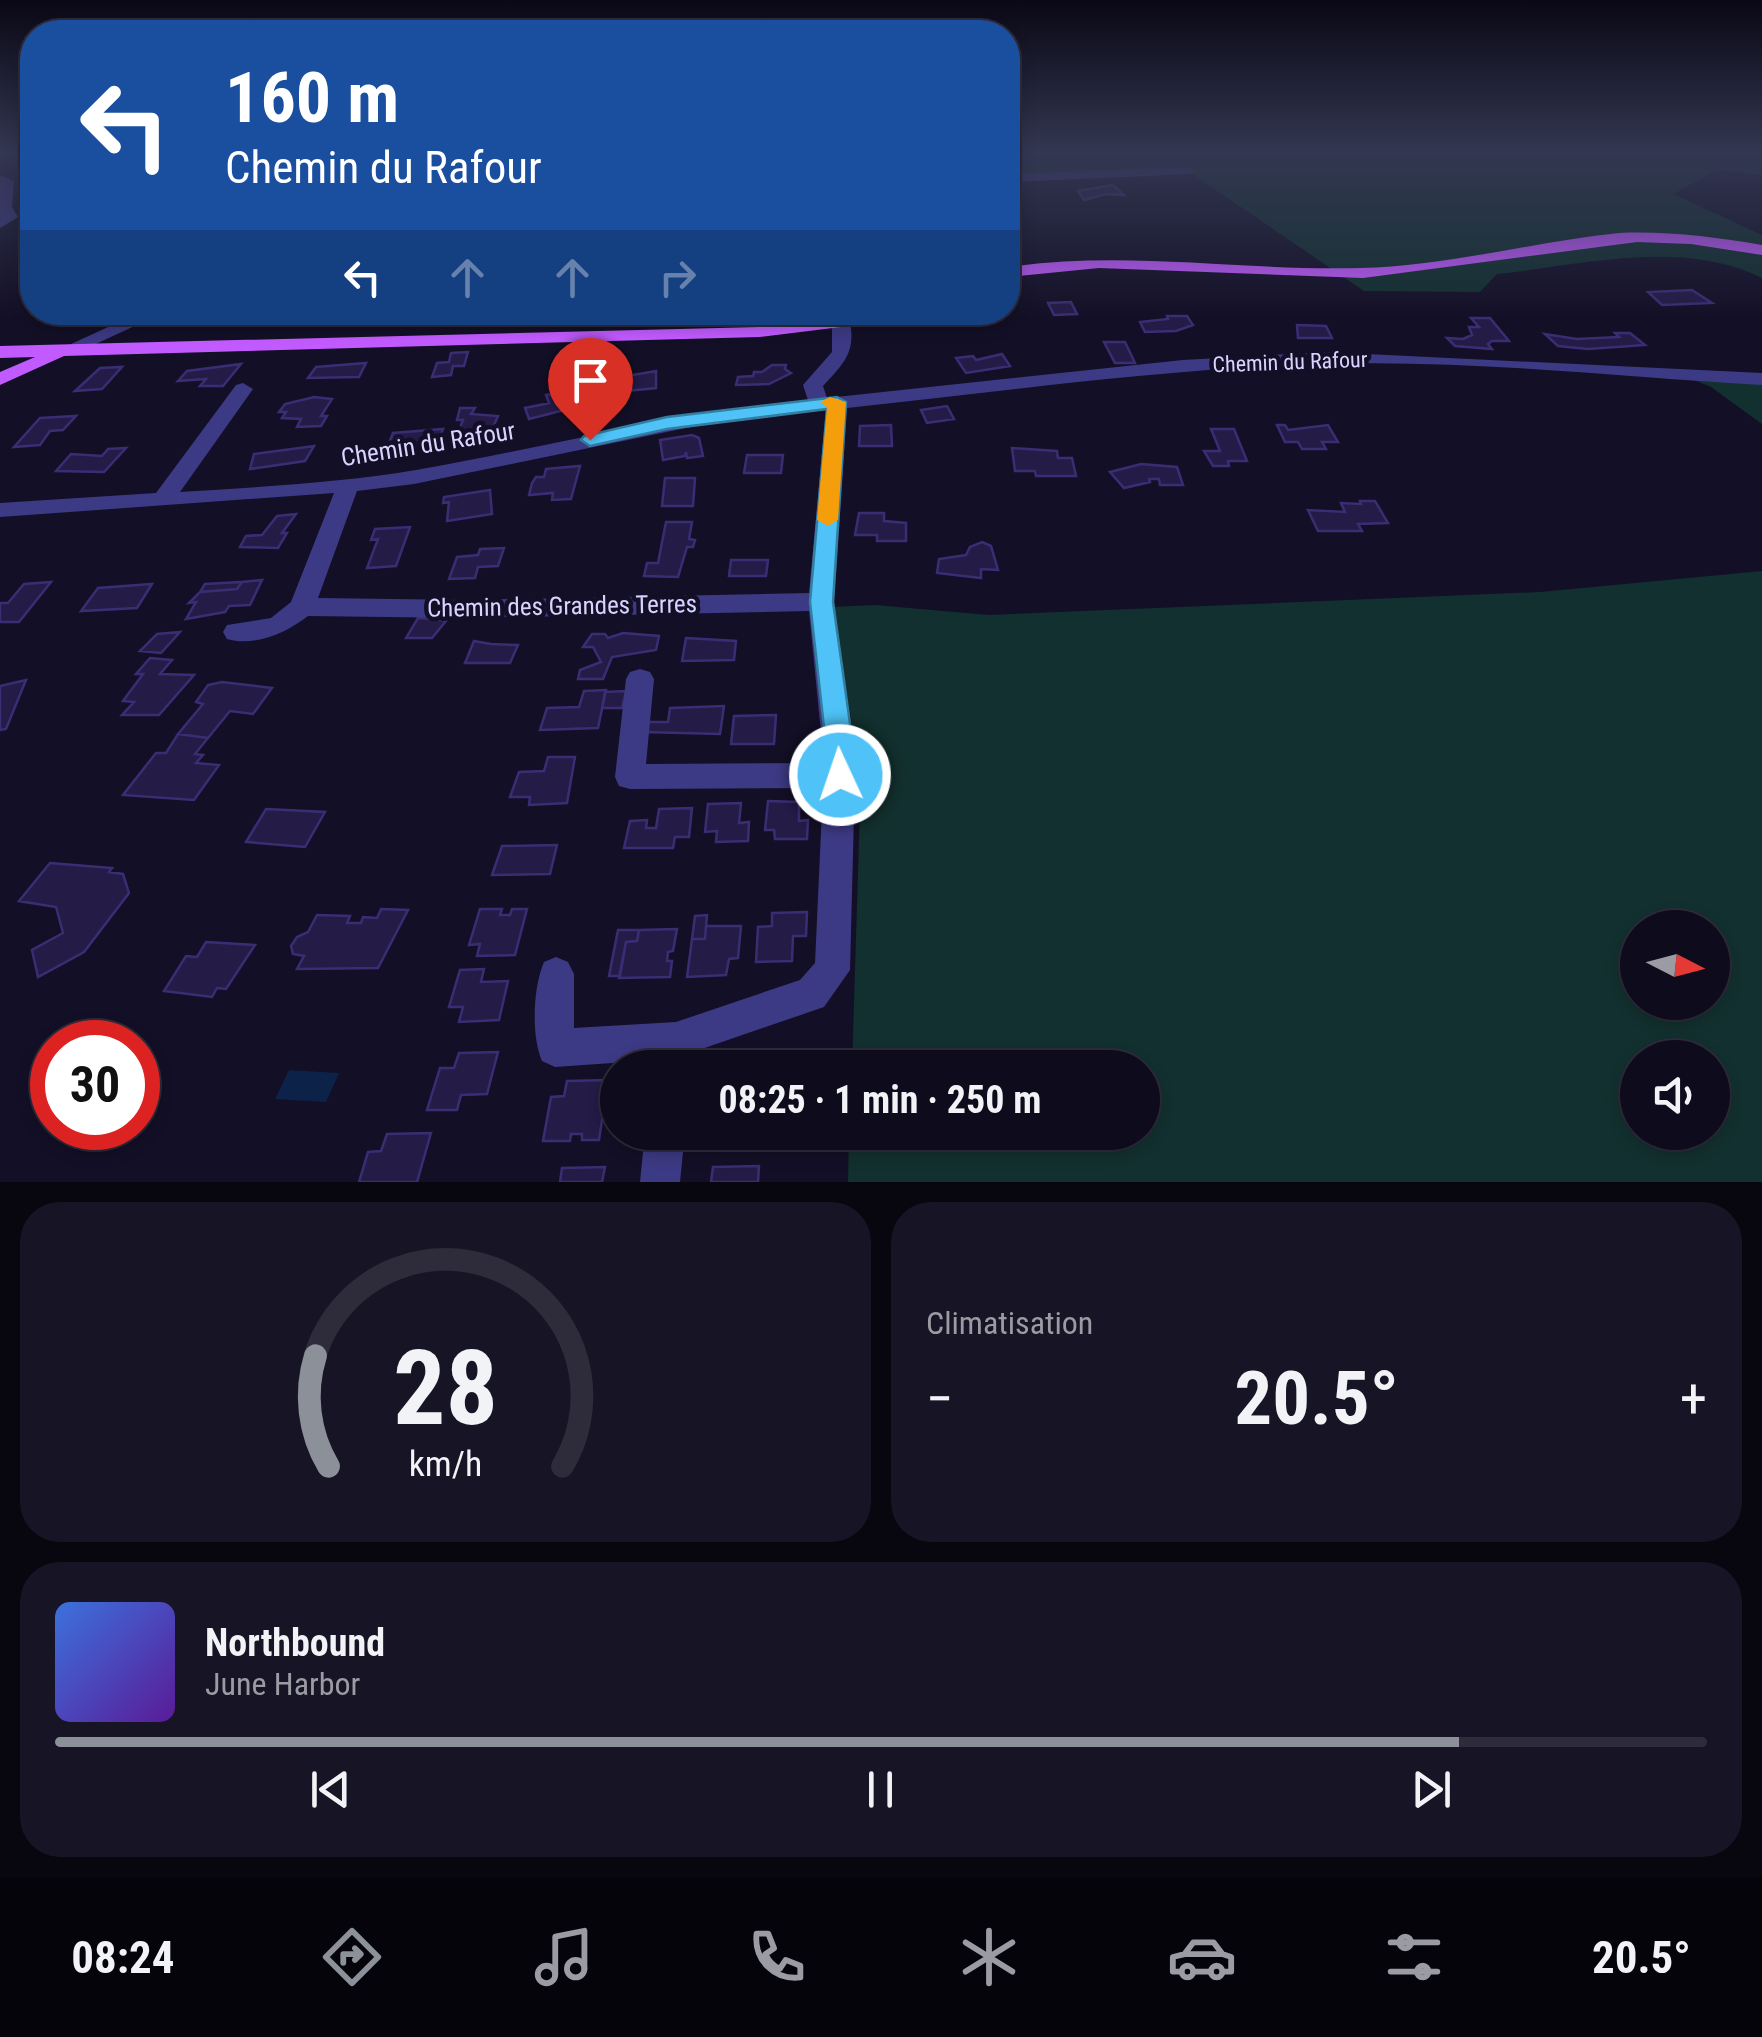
<!DOCTYPE html>
<html lang="fr">
<head>
<meta charset="utf-8">
<style>
	:root { --surface:#0e0b1c; --page:#171425; --text:#f1f3f6; --muted:#9b9ba3; --line:#2e2b3b; --accent:#8c9099 }
	body { margin:0; font-family:"Roboto Condensed",sans-serif; background:var(--page); color:var(--text); height:100vh; display:flex; flex-direction:column; font-size:38px; white-space:nowrap }
	* { box-sizing:border-box; margin:0 }
	p { font-size:32px; color:var(--muted) }
	.icon { flex:none; width:55px; height:55px; fill:none; stroke:currentColor; stroke-width:2; stroke-linecap:round; stroke-linejoin:round }
	.map { position:relative; height:1182px; overflow:hidden }
	.drawer { display:flex; flex-direction:column; gap:20px; padding:20px; background:#08060f; flex:1 }
	.drawer>* { flex:none }
	.guide { position:absolute; left:20px; top:20px; width:1000px; height:305px; border-radius:40px; box-shadow:0 5px 15px #0003,0 0 0 2px var(--line); background:#1a4fa0; color:#fff; overflow:hidden }
	.needle { width:65px; rotate:96deg }
	.buttons { position:absolute; left:1620px; top:910px; display:grid; gap:20px }
	.buttons a { display:grid; place-items:center; width:110px; height:110px; border-radius:50%; background:var(--surface); box-shadow:0 5px 15px #0003,0 0 0 2px var(--line); font-size:50px }
	.speed { position:absolute; left:30px; top:1020px; display:flex; gap:20px; font-size:50px; font-weight:700; text-align:center }
	.speed>* { display:grid; place-content:center; width:130px; height:130px; border-radius:50%; background:var(--surface); box-shadow:0 5px 15px #0003,0 0 0 2px var(--line); line-height:1 }
	.speed .limit { border:15px solid #d22; background:#fff; color:#111 }
	.pin { position:absolute; display:grid; place-items:center; width:85px; height:85px; color:#fff; margin:-102px -42px; border-radius:50% 50% 50% 0; rotate:-45deg; box-shadow:0 0 10px #0007 }
	.pin .icon { rotate:45deg }
	.me { position:absolute; width:110px; margin:-55px; rotate:357deg; stroke-linejoin:round; filter:drop-shadow(0 0 8px #0008) }
	.turn { display:flex; align-items:center; gap:35px; height:210px; padding:0 40px; font-size:45px }
	.turn .icon { width:130px; height:130px; stroke-width:2.5 }
	.turn b { display:block; font-size:70px; line-height:85px }
	.lanes { display:flex; align-items:center; height:95px; padding:0 40px; background:#0003; justify-content:center; gap:50px; direction:ltr }
	.lanes .off { opacity:.35 }
	.big { font-size:75px; font-weight:700; line-height:1.1 }
	.drawer .card { flex:1; display:flex; flex-direction:column; justify-content:center; gap:15px; min-width:0; padding:0 35px; border-radius:40px; background:var(--page) }
	.drawer .dial { align-items:center; gap:0 }
	.dial svg { height:260px; overflow:visible; fill:none; stroke:var(--line); stroke-width:7; stroke-linecap:round; text-anchor:middle }
	.dial text { fill:var(--text); stroke:none }
	.song { display:flex; align-items:center; gap:30px }
	.cover { width:120px; height:120px; border-radius:15px; background:linear-gradient(135deg,hsl(220 70% 55%),hsl(270 70% 35%)) }
	.played { height:10px; border-radius:5px; background:linear-gradient(90deg,var(--accent) 85%,var(--line) 85%) }
	.keys { display:flex; justify-content:space-around; direction:ltr }
	.heat { display:flex; justify-content:space-between; align-items:center; font-size:55px; direction:ltr }
	.drawer .tiles { flex:1; display:grid; gap:20px; grid-template-columns:1fr 1fr }
	.card:last-child { grid-column:span 2 }
	.trip { position:absolute; left:600px; top:1050px; width:560px; height:100px; border-radius:50px; background:var(--surface); box-shadow:0 5px 15px #0003,0 0 0 2px var(--line); font-weight:700; line-height:100px; text-align:center }
	.tabs { display:flex; height:160px; justify-content:space-around; align-items:center; background:#06040b; color:var(--muted) }
	.tabs .icon { width:70px; height:70px }
	.tabs .current { color:var(--accent) }
	.tabs b { font-size:45px; color:var(--text) }
	.map>svg:first-child { display:block }
	.green { fill:#12302f; fill-rule:evenodd }
	.water { fill:#0c2248 }
	.building { fill:#241b47; stroke:#3b2d73; stroke-width:2.5 }
	.lines { fill:none; stroke-linecap:round; stroke-linejoin:round }
	.minor { fill:#3d3a85; fill-rule:evenodd }
	.major { fill:#c25bff; fill-rule:evenodd }
	.route { fill:#4fc3f7; stroke:#337fa1; stroke-width:2.5 }
	.slow { fill:#f59e0b }
	.labels { text-anchor:middle; dominant-baseline:central; stroke-width:9; stroke-linejoin:round; paint-order:stroke }
	.far-street-label { font-size:22px; fill:#d9d4ff; stroke:#130f26 }
	.street-label { font-size:25px; fill:#d9d4ff; stroke:#130f26 }
</style>
</head>
<body>
<div class="map">
<svg width="1762" height="1182" viewBox="0 0 1762 1182">
	<rect width="100%" height="100%" fill="#130f26"/>
	<!-- green -->
	<path class="green" d="M1008 154H1729L1762 161V175L1717 170 1673 194 1762 235V278C1682 238 1582 265 1497 274L1480 292 1364 291 1188 171 1008 178Z
		M1677 373 1762 382V424L1711 387Z
		M1762 571V1182H848L849 1133 1142 1132V1068L852 1067 861 776 832 607 875 605 989 615 1540 592ZM1638 928H1712V1002H1638ZM1638 1058H1712V1132H1638Z"/>
	<!-- water -->
	<path class="water" d="M289 1070 339 1073 326 1102 275 1099Z"/>
	<!-- building -->
	<path class="building" d="M1113 185 1124 195 1106 194 1084 200 1078 191Z
		M1692 290 1712 303 1662 305 1648 292Z
		M1071 302 1077 314 1054 315 1048 303Z
		M1167 316H1187L1193 325 1176 331 1145 332 1140 322 1168 319Z
		M1471 318H1490L1509 341H1492L1488 344 1492 349 1455 346 1447 338 1463 339 1472 335 1469 327H1479Z
		M1297 325 1326 326 1332 338H1298Z
		M1615 333H1630L1645 345 1588 349 1558 346 1545 334 1577 339 1619 337Z
		M1104 342H1125L1135 363H1115Z
		M468 352 464 366H453L451 375 432 377 437 363 449 362 451 353Z
		M1002 354 1010 366 966 373 956 358 973 356 976 360Z
		M366 363 359 377 308 378 316 367Z
		M241 364 223 386H200L206 379 178 381 187 371Z
		M772 365H786L785 369 791 373 769 384 736 385 738 377 753 376 754 372H762Z
		M122 367 102 389 75 391 100 368Z
		M656 371V388L606 393 608 375 616 374V378Z
		M568 391 572 408 529 419 525 408 549 403 546 395Z
		M314 397 332 399 321 416H327L321 426 297 427 301 419 282 418 286 412H279L285 404Z
		M947 406 954 419 927 423 921 410Z
		M460 408H475L471 414 498 416 487 441H474L477 435 463 438 457 435 463 420H457Z
		M76 416 63 430 50 431 40 445 14 447 40 418Z
		M891 425 892 446H859L860 426Z
		M1277 425H1285L1288 430 1328 425 1338 442H1322L1326 449H1302L1298 442H1285Z
		M443 429 439 439 428 440 425 445 387 448 393 433Z
		M1211 429H1234L1247 461H1228L1229 466H1213L1204 451H1220Z
		M692 435 699 438 703 456 687 458 686 452 685 456 663 460 660 440Z
		M314 446 305 461 250 469 254 454Z
		M126 448 104 472 56 471 71 454 102 456 108 449Z
		M1012 448 1057 451 1058 458H1072L1076 476H1036L1035 471H1015Z
		M747 455H783L781 473H744Z
		M1141 464 1177 467 1183 485H1160L1159 479H1149L1150 482 1124 488 1110 472Z
		M580 466 571 499 552 500 553 493 529 495 532 483 536 477H544L546 469Z
		M665 478H695L693 506H662Z
		M490 490 492 514 447 521 449 502 443 503 444 497Z
		M1360 501H1375L1388 523 1358 524 1362 531H1318L1308 510 1345 512 1341 503 1361 504Z
		M859 513H884V521L906 523V541H877V535H855Z
		M296 514 282 533H287L278 548 240 547 246 536 262 535 277 516Z
		M666 522H692L689 539 695 540 693 547H687L678 577 644 576 647 563H658Z
		M410 527 396 566 367 568 378 539 371 540 375 529Z
		M982 542 991 546 998 570 981 569V578L937 573 939 559 966 555 970 547Z
		M504 548 498 566 478 567 475 578 449 579 457 557 478 555 480 549Z
		M731 560H768L766 576H729Z
		M262 580 250 605 229 606 225 612 186 619 196 602 189 603 200 592 237 589 242 582Z
		M51 582 19 622H0V603H8L24 584Z
		M242 582 237 589 200 592 205 584Z
		M152 584 137 608 81 611 98 588Z
		M418 618 433 619 446 621 432 638H406Z
		M180 632 161 653 140 651 157 634Z
		M623 633 659 636 656 650 612 657 603 679H578L580 670 601 662 593 647H583L592 634H605L608 638Z
		M686 638 736 641 734 660 682 661Z
		M474 641 491 644 518 645 510 663H465Z
		M150 658 172 660 160 674 194 675 159 715H122L134 702 123 701 143 674H136Z
		M26 680 6 729 0 730V686Z
		M222 682 272 688 253 714 230 711 208 738 178 734 203 704 196 702 208 685Z
		M606 690 598 728 540 730 547 708 579 707 584 691Z
		M626 691 622 708H602L605 692Z
		M724 706 720 734 643 732 645 722H668L670 708Z
		M776 715 774 744H731L734 716Z
		M178 734 208 738 195 754 203 755 196 763 219 765 194 800 123 795 156 753H166Z
		M548 757H575L567 803 529 805 530 797H510L519 772 544 771Z
		M768 801 799 802V821L808 820 807 839H775L774 830H765Z
		M741 803 739 823 749 822 748 841 716 842 717 831 705 832 708 804Z
		M692 808 689 837H675L673 848H624L630 821 647 820 646 828H656L659 809Z
		M266 809 325 812 305 847 246 842Z
		M557 845 550 874 492 875 502 846Z
		M50 863 112 868 109 872 123 874 129 893 84 952 38 977 32 950 63 933 56 907 19 901Z
		M381 909 408 910 378 968 297 969 304 956 293 954 291 946 297 937 308 932 317 915 350 916 347 923H361L363 917 377 918Z
		M480 909H502L500 915H510L512 909H527L515 955 477 956 480 944 469 945Z
		M807 912 806 936H793L792 961 756 962 758 927 772 926V913Z
		M707 915 705 939H692L695 916Z
		M706 926H741L738 958 729 959 726 975 687 977 692 939H705Z
		M677 929 673 951 668 952 667 961H672L670 977 619 978 626 942 637 941 639 930Z
		M618 930H639L637 941 626 942 620 976H609Z
		M206 942 255 945 226 989 217 988 212 997 164 991 186 956 197 957Z
		M484 969 481 982 508 981 499 1020 459 1022 463 1007H449L460 970Z
		M498 1052 487 1094 461 1095 457 1110H427L440 1068H454L459 1053Z
		M787 1055V1062L751 1063 752 1056Z
		M787 1055H824L823 1068H750L751 1063 787 1062Z
		M608 1080 599 1140H582V1134H571L570 1141H543L551 1097 564 1096 567 1081Z
		M431 1133 417 1182H359L368 1152 381 1151 387 1134Z
		M759 1166 758 1182H711L713 1167Z
		M605 1167 602 1182H560L562 1168Z"/>
	<g class="lines">
		<!-- minor -->
		<path class="minor" d="M1188 167 1195 171 1193 174 1008 182V174Z
			M0 175 14 181 12 207 18 217 0 228Z
			M141 312H165L74 354H60L58 350Z
			M841 317 850 322C856 353 843 364 823 386L827 398 1183 360 1325 352 1762 373V385C1619 377 1465 359 1322 364 1163 369 1005 391 847 408L834 602 855 775 850 970 824 1007 693 1052 692 1068H654L655 1060 555 1067 542 1061C531 1036 533 987 544 962L556 957 568 962 574 974V1028L676 1022 800 980 815 963 823 788 630 789 619 786 615 777 626 679 630 672 640 669 650 672 654 679 646 764 824 763 809 611 466 618 308 616C286 633 255 647 227 639L223 632 227 625 271 618 291 602 334 493 0 517V503L156 493 236 385 243 383 253 389 180 492C259 487 338 483 416 470 547 447 675 414 808 400L803 385 832 352V322ZM826 410 809 593 466 600 318 598 357 491 414 484 715 422Z
			M645 1132H685L680 1182H640Z"/>
		<!-- major -->
		<path class="major" d="M1619 233C1667 231 1714 237 1762 245V255L1691 244 1637 242 1363 278 1099 268 1008 277V267C1126 250 1242 271 1360 268 1447 266 1533 242 1619 233Z
			M853 312H880L841 327 759 337 64 356 0 385V372L35 357 0 358V346L759 327Z"/>
	</g>
	<!-- sky -->
	<linearGradient id="sky" x2="0" y2="1"><stop stop-color="#0a0815"/><stop offset="0.48" stop-color="#333752"/><stop offset="1" stop-color="#333752" stop-opacity="0"/></linearGradient>
	<rect width="1762" height="319" fill="url(#sky)"/>
	<!-- route -->
	<path class="route" d="M837 397 846 402 833 602 853 745V775L849 783 840 786 830 783 826 775V745L810 602 827 409 667 429 590 446 581 440 584 436 667 417Z"/>
	<!-- slow -->
	<path class="slow" d="M830 397 846 402 838 520 828 526 817 520 827 407 820 402Z"/>
	<g class="labels">
		<!-- far-street labels -->
		<g class="far-street-label">
			<text transform="translate(1290 362) rotate(-2)">Chemin du Rafour</text>
		</g>
		<!-- street labels -->
		<g class="street-label">
			<text transform="translate(428 444) rotate(-9)">Chemin du Rafour</text>
			<text transform="translate(562 606) rotate(-1)">Chemin des Grandes Terres</text>
		</g>
	</g>
</svg>
<div class="buttons">
<a><svg class="needle" viewBox="-14 -14 28 28"><path d="M0-13l5 13h-10z" fill="#e53935"/><path d="M0 13l5-13h-10z" fill="#9b9ba3"/></svg></a>
<a><svg class="icon" aria-label="sound" viewBox="0 0 24 24"><path d="M4 9h4l5-4v14l-5-4H4zM17 9q2 3 0 6"/></svg></a>
</div>
<div class="speed"><div class="limit">30</div></div>
<div class="pin" style="left:590px;top:440px;background:#d93025"><svg class="icon" aria-label="arrive" viewBox="0 0 24 24"><path d="M6 21V4h12l-3 4 3 4H6"/></svg></div>
<svg class="me" style="left:840px;top:775px" viewBox="-20 -20 40 40"><circle r="17" fill="#4fc3f7" stroke="#fff" stroke-width="3"/><path d="M0-11L8 9 0 5-8 9z" fill="#fff"/></svg>
<div class="trip">08:25 · 1 min · 250 m</div>
<div class="guide">
<div class="turn"><svg class="icon" aria-label="left" viewBox="0 0 24 24"><path d="M17 20v-9H6M10 6l-5 5 5 5"/></svg><div><b>160 m</b>Chemin du Rafour</div></div>
<div class="lanes"><svg class="icon" aria-label="left" viewBox="0 0 24 24"><path d="M17 20v-9H6M10 6l-5 5 5 5"/></svg><svg class="icon off" aria-label="ahead" viewBox="0 0 24 24"><path d="M12 20V5M6 11l6-6 6 6"/></svg><svg class="icon off" aria-label="ahead" viewBox="0 0 24 24"><path d="M12 20V5M6 11l6-6 6 6"/></svg><svg class="icon off" aria-label="right" viewBox="0 0 24 24"><path d="M7 20v-9h11M14 6l5 5-5 5"/></svg></div>
</div>
</div>
<section class="drawer">
<div class="tiles">
<div class="card dial"><svg viewBox="0 0 100 80">
<path d="M14 69A42 42 0 1 1 86 69"/>
<path d="M14 69A42 42 0 0 1 10 35" stroke="#8c9099"/>
<text x="50" y="56" font-size="32" font-weight="700">28</text>
<text x="50" y="72" font-size="11">km/h</text>
</svg></div>
<div class="card"><p>Climatisation</p>
<div class="heat"><a>−</a><b class="big">20.5°</b><a>+</a></div>
</div>
<div class="card">
<div class="song"><i class="cover"></i><div><b>Northbound</b><p>June Harbor</p></div></div>
<div class="played"></div>
<div class="keys"><svg class="icon" aria-label="previous" viewBox="0 0 24 24"><path d="M18 5L8 12l10 7zM5 5v14"/></svg><svg class="icon" aria-label="pause" viewBox="0 0 24 24"><path d="M8 5v14M16 5v14"/></svg><svg class="icon" aria-label="next" viewBox="0 0 24 24"><path d="M6 5l10 7-10 7zM19 5v14"/></svg></div>
</div>
</div>
</section>
<nav class="tabs">
<b>08:24</b>
<svg class="icon current" aria-label="directions" viewBox="0 0 24 24"><path d="M12 3l9 9-9 9-9-9zM9 14v-3h6M13 9l2 2-2 2"/></svg>
<svg class="icon" aria-label="music" viewBox="0 0 24 24"><path d="M9 18V5l10-2v13"/><circle cx="6" cy="18" r="3"/><circle cx="16" cy="16" r="3"/></svg>
<svg class="icon" aria-label="phone" viewBox="0 0 24 24"><path d="M5 4h4l2 5-3 2q2 4 5 5l2-3 5 2v4C11 20 4 13 5 4z"/></svg>
<svg class="icon" aria-label="climate" viewBox="0 0 24 24"><path d="M12 3v18M4 7l16 10M4 17L20 7"/></svg>
<svg class="icon" aria-label="car" viewBox="0 0 24 24"><path d="M5 17H2v-5l4-1 3-4h7l3 4 3 1v5h-3M9 17h6M6 11h13"/><circle cx="7" cy="17" r="2"/><circle cx="17" cy="17" r="2"/></svg>
<svg class="icon" aria-label="filters" viewBox="0 0 24 24"><path d="M4 7h16M4 17h16"/><circle cx="9" cy="7" r="2"/><circle cx="15" cy="17" r="2"/></svg>
<b>20.5°</b>
</nav>
</body>
</html>
